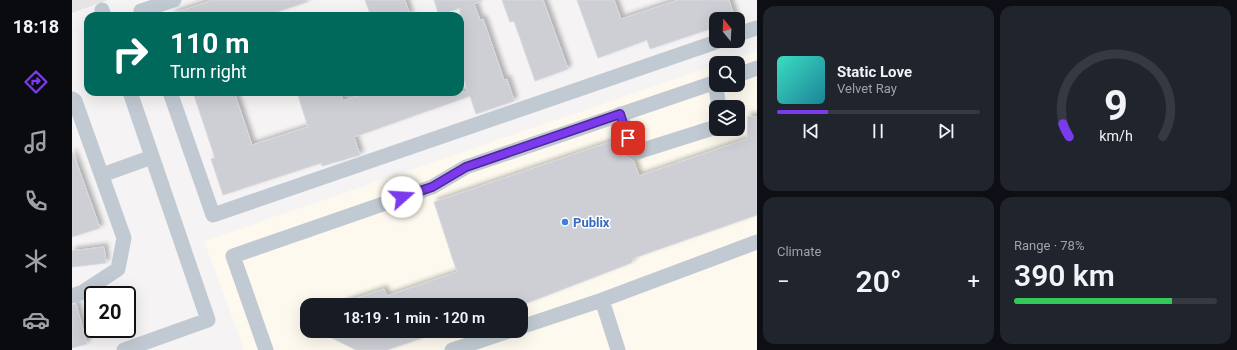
<!DOCTYPE html>
<html lang="en">
<head>
<meta charset="utf-8">
<style>
	:root { --surface:#171b24; --page:#20242c; --text:#f1f3f6; --muted:#9ea1a6; --line:#363941; --accent:#7c3aed }
	body { margin:0; font-family:Roboto,sans-serif; background:var(--page); color:var(--text); height:100vh; display:flex; flex-direction:column; font-size:15px; white-space:nowrap }
	* { box-sizing:border-box; margin:0 }
	p { font-size:13px; color:var(--muted) }
	.icon { flex:none; width:22px; height:22px; fill:none; stroke:currentColor; stroke-width:2; stroke-linecap:round; stroke-linejoin:round }
	.map { position:relative; flex:1; overflow:hidden }
	.sheet { display:flex; flex-direction:column; gap:6px; padding:6px; background:#0d0f14; width:480px }
	.sheet>* { flex:none }
	.top-card { position:absolute; left:12px; top:12px; width:380px; height:84px; border-radius:12px; box-shadow:0 4px 16px #0002; background:#00695c; color:#fff; overflow:hidden }
	.needle { width:26px; rotate:342deg }
	.fabs { position:absolute; left:637px; top:12px; display:grid; gap:8px }
	.fabs a { display:grid; place-items:center; width:36px; height:36px; border-radius:8px; background:var(--surface); box-shadow:0 4px 16px #0002; font-size:20px }
	.speed { position:absolute; left:12px; top:286px; display:flex; gap:8px; font-size:20px; font-weight:700; text-align:center }
	.speed>* { display:grid; place-content:center; width:52px; height:52px; border-radius:50%; background:var(--surface); box-shadow:0 4px 16px #0002; line-height:1 }
	.speed .limit { border:2px solid #111; border-radius:6px; background:#fff; color:#111 }
	.pin { position:absolute; display:grid; place-items:center; width:34px; height:34px; color:#fff; margin:-17px; border-radius:8px; box-shadow:0 2px 6px #0006 }
	.me { position:absolute; width:44px; margin:-22px; rotate:71deg; stroke-linejoin:round; filter:drop-shadow(0 0 3px #0008) }
	.turn { display:flex; align-items:center; gap:14px; height:84px; padding:0 20px; font-size:18px }
	.turn .icon { width:52px; height:52px; stroke-width:2.5 }
	.turn b { display:block; font-size:28px; line-height:34px }
	.big { font-size:30px; font-weight:600; line-height:1.1 }
	.sheet .tile { flex:1; display:flex; flex-direction:column; justify-content:center; gap:6px; min-width:0; padding:0 14px; border-radius:12px; background:var(--page) }
	.sheet .dial { align-items:center; gap:0 }
	.dial svg { height:104px; overflow:visible; fill:none; stroke:var(--line); stroke-width:7; stroke-linecap:round; text-anchor:middle }
	.dial text { fill:var(--text); stroke:none }
	.song { display:flex; align-items:center; gap:12px }
	.cover { width:48px; height:48px; border-radius:6px; background:linear-gradient(135deg,hsl(170 70% 55%),hsl(190 70% 35%)) }
	.played { height:4px; border-radius:2px; background:linear-gradient(90deg,var(--accent) 25%,var(--line) 25%) }
	.keys { display:flex; justify-content:space-around; direction:ltr }
	.heat { display:flex; justify-content:space-between; align-items:center; font-size:22px; direction:ltr }
	.charge { height:6px; border-radius:3px; background:linear-gradient(90deg,#34c759 78%,var(--line) 0) }
	.sheet .tiles { flex:1; display:grid; gap:6px; grid-template-columns:repeat(2,1fr) }
	.trip { position:absolute; left:228px; top:298px; width:228px; height:40px; border-radius:12px; background:var(--surface); box-shadow:0 4px 16px #0002; font-weight:600; line-height:40px; text-align:center }
	main { display:flex; flex:1; min-height:0 }
	.tab-bar { display:flex; flex-direction:column; width:72px; justify-content:space-around; align-items:center; background:#090b0e; color:var(--muted) }
	.tab-bar .icon { width:28px; height:28px }
	.tab-bar .active { color:var(--accent) }
	.tab-bar b { font-size:18px; color:var(--text) }
	.map>svg:first-child { display:block }
	.commercial { fill:#fdf9ef; fill-rule:evenodd }
	.education { fill:#e6e4e5 }
	.building { fill:#cdcfd5; stroke:#d7d9de; filter:url(#shadow) }
	.lines { fill:none; stroke-linecap:round; stroke-linejoin:round }
	.minor { stroke:#c1cad2; stroke-width:15 }
	.route-casing { stroke:#51269a; stroke-width:10 }
	.route { stroke:#7c3aed; stroke-width:7 }
	.shop-dot { fill:#3f7fe0; stroke:#fff; stroke-width:1.5 }
	.labels { text-anchor:middle; dominant-baseline:central; stroke-width:3; stroke-linejoin:round; paint-order:stroke }
	.shop-label { font-size:13px; font-weight:bold; fill:#366cbe; stroke:#fff; text-anchor:start }
</style>
</head>
<body>
<main>
<nav class="tab-bar">
<b>18:18</b>
<svg class="icon active" aria-label="directions" viewBox="0 0 24 24"><path d="M12 3l9 9-9 9-9-9zM9 14v-3h6M13 9l2 2-2 2"/></svg>
<svg class="icon" aria-label="music" viewBox="0 0 24 24"><path d="M9 18V5l10-2v13"/><circle cx="6" cy="18" r="3"/><circle cx="16" cy="16" r="3"/></svg>
<svg class="icon" aria-label="phone" viewBox="0 0 24 24"><path d="M5 4h4l2 5-3 2q2 4 5 5l2-3 5 2v4C11 20 4 13 5 4z"/></svg>
<svg class="icon" aria-label="climate" viewBox="0 0 24 24"><path d="M12 3v18M4 7l16 10M4 17L20 7"/></svg>
<svg class="icon" aria-label="car" viewBox="0 0 24 24"><path d="M5 17H2v-5l4-1 3-4h7l3 4 3 1v5h-3M9 17h6M6 11h13"/><circle cx="7" cy="17" r="2"/><circle cx="17" cy="17" r="2"/></svg>
</nav>
<div class="map">
<svg width="685" height="350" viewBox="0 0 685 350">
	<defs>
		<filter id="shadow"><feDropShadow dx="3.5" dy="-3.5" stdDeviation="2" flood-color="#0004"/></filter>
	</defs>
	<rect width="100%" height="100%" fill="#f5f3f3"/>
	<!-- commercial -->
	<path class="commercial" d="M685 51V350H172L132 241 644 65V85H666V63H650ZM644 107H666V129H644ZM235 305H449V331H235Z"/>
	<!-- education -->
	<path class="education" d="M0 0H36L0 13Z"/>
	<!-- building -->
	<path class="building" d="M141 0H234L235 2 193 16H100V14Z
		M293 0H333L338 16H299Z
		M362 0H406L407 2 402 4 408 20 411 19 432 80 435 79 442 101 404 114 398 96 282 137 288 155 250 166 249 163 151 195 139 159 143 158 121 92H162L180 145 236 127 225 92H268L271 101 297 92H396L388 68V8L367 15Z
		M430 0H471L496 69 463 81 442 21 438 22Z
		M505 0H542L549 19 606 0H657L663 19H644V27L578 49 575 40 526 58Z
		M676 116 685 117V215L562 258 559 263 450 305H271V303L312 289 315 296 385 272 362 202 547 139 552 152 555 157 561 160 567 176 675 139Z
		M0 153H1L28 228 0 237Z
		M32 247 34 263 0 267V251Z
		M4 304 15 344 0 348V305Z
		M246 331H365V333L315 350H284Z"/>
	<g class="lines">
		<!-- minor -->
		<path class="minor" d="M30 10 32 16
			M71 16 69 11 102 0
			M666 34 685 28
			M666 75 685 68
			M643 82 647 107
			M98 92 141 215 647 41
			M0 99 3 101 52 238 46 269 11 292 0 296
			M548 114 560 149 565 152 644 127
			M30 175 80 157
			M530 300 546 350
			M449 327 530 300 685 242
			M52 350 136 320 58 92
			M194 350 161 256 360 187 394 167 644 82
			M380 350 437 331"/>
	</g>
	<g class="lines">
		<!-- route casing -->
		<g class="route-casing">
			<path id="route" d="M330 197 360 187 394 167 548 114 556 138"/>
		</g>
		<!-- route -->
		<use href="#route" class="route"/>
	</g>
	<!-- markers -->
	<circle class="shop-dot" cx="493" cy="222" r="4"/>
	<g class="labels">
		<!-- shop labels -->
		<g class="shop-label">
			<text x="501" y="222">Publix</text>
		</g>
	</g>
</svg>
<div class="fabs">
<a><svg class="needle" viewBox="-14 -14 28 28"><path d="M0-13l5 13h-10z" fill="#e53935"/><path d="M0 13l5-13h-10z" fill="#9ea1a6"/></svg></a>
<a><svg class="icon" aria-label="search" viewBox="0 0 24 24"><circle cx="10" cy="10" r="6"/><path d="M15 15l6 6"/></svg></a>
<a><svg class="icon" aria-label="layers" viewBox="0 0 24 24"><path d="M12 4l9 5-9 5-9-5zM3 14l9 5 9-5"/></svg></a>
</div>
<div class="speed"><div class="limit">20</div></div>
<div class="pin" style="left:556px;top:138px;background:#d93025"><svg class="icon" aria-label="arrive" viewBox="0 0 24 24"><path d="M6 21V4h12l-3 4 3 4H6"/></svg></div>
<svg class="me" style="left:330px;top:197px" viewBox="-20 -20 40 40"><circle r="19" fill="#fff"/><path d="M0-13L10 11 0 6-10 11z" fill="#7c3aed"/></svg>
<div class="trip">18:19 · 1 min · 120 m</div>
<div class="top-card">
<div class="turn"><svg class="icon" aria-label="right" viewBox="0 0 24 24"><path d="M7 20v-9h11M14 6l5 5-5 5"/></svg><div><b>110 m</b>Turn right</div></div>
</div>
</div>
<section class="sheet">
<div class="tiles">
<div class="tile">
<div class="song"><i class="cover"></i><div><b>Static Love</b><p>Velvet Ray</p></div></div>
<div class="played"></div>
<div class="keys"><svg class="icon" aria-label="previous" viewBox="0 0 24 24"><path d="M18 5L8 12l10 7zM5 5v14"/></svg><svg class="icon" aria-label="pause" viewBox="0 0 24 24"><path d="M8 5v14M16 5v14"/></svg><svg class="icon" aria-label="next" viewBox="0 0 24 24"><path d="M6 5l10 7-10 7zM19 5v14"/></svg></div>
</div>
<div class="tile dial"><svg viewBox="0 0 100 80">
<path d="M14 69A42 42 0 1 1 86 69"/>
<path d="M14 69A42 42 0 0 1 9 59" stroke="#7c3aed"/>
<text x="50" y="56" font-size="32" font-weight="700">9</text>
<text x="50" y="72" font-size="11">km/h</text>
</svg></div>
<div class="tile"><p>Climate</p>
<div class="heat"><a>−</a><b class="big">20°</b><a>+</a></div>
</div>
<div class="tile"><p>Range · 78%</p><b class="big">390 km</b><div class="charge"></div></div>
</div>
</section>
</main>
</body>
</html>
